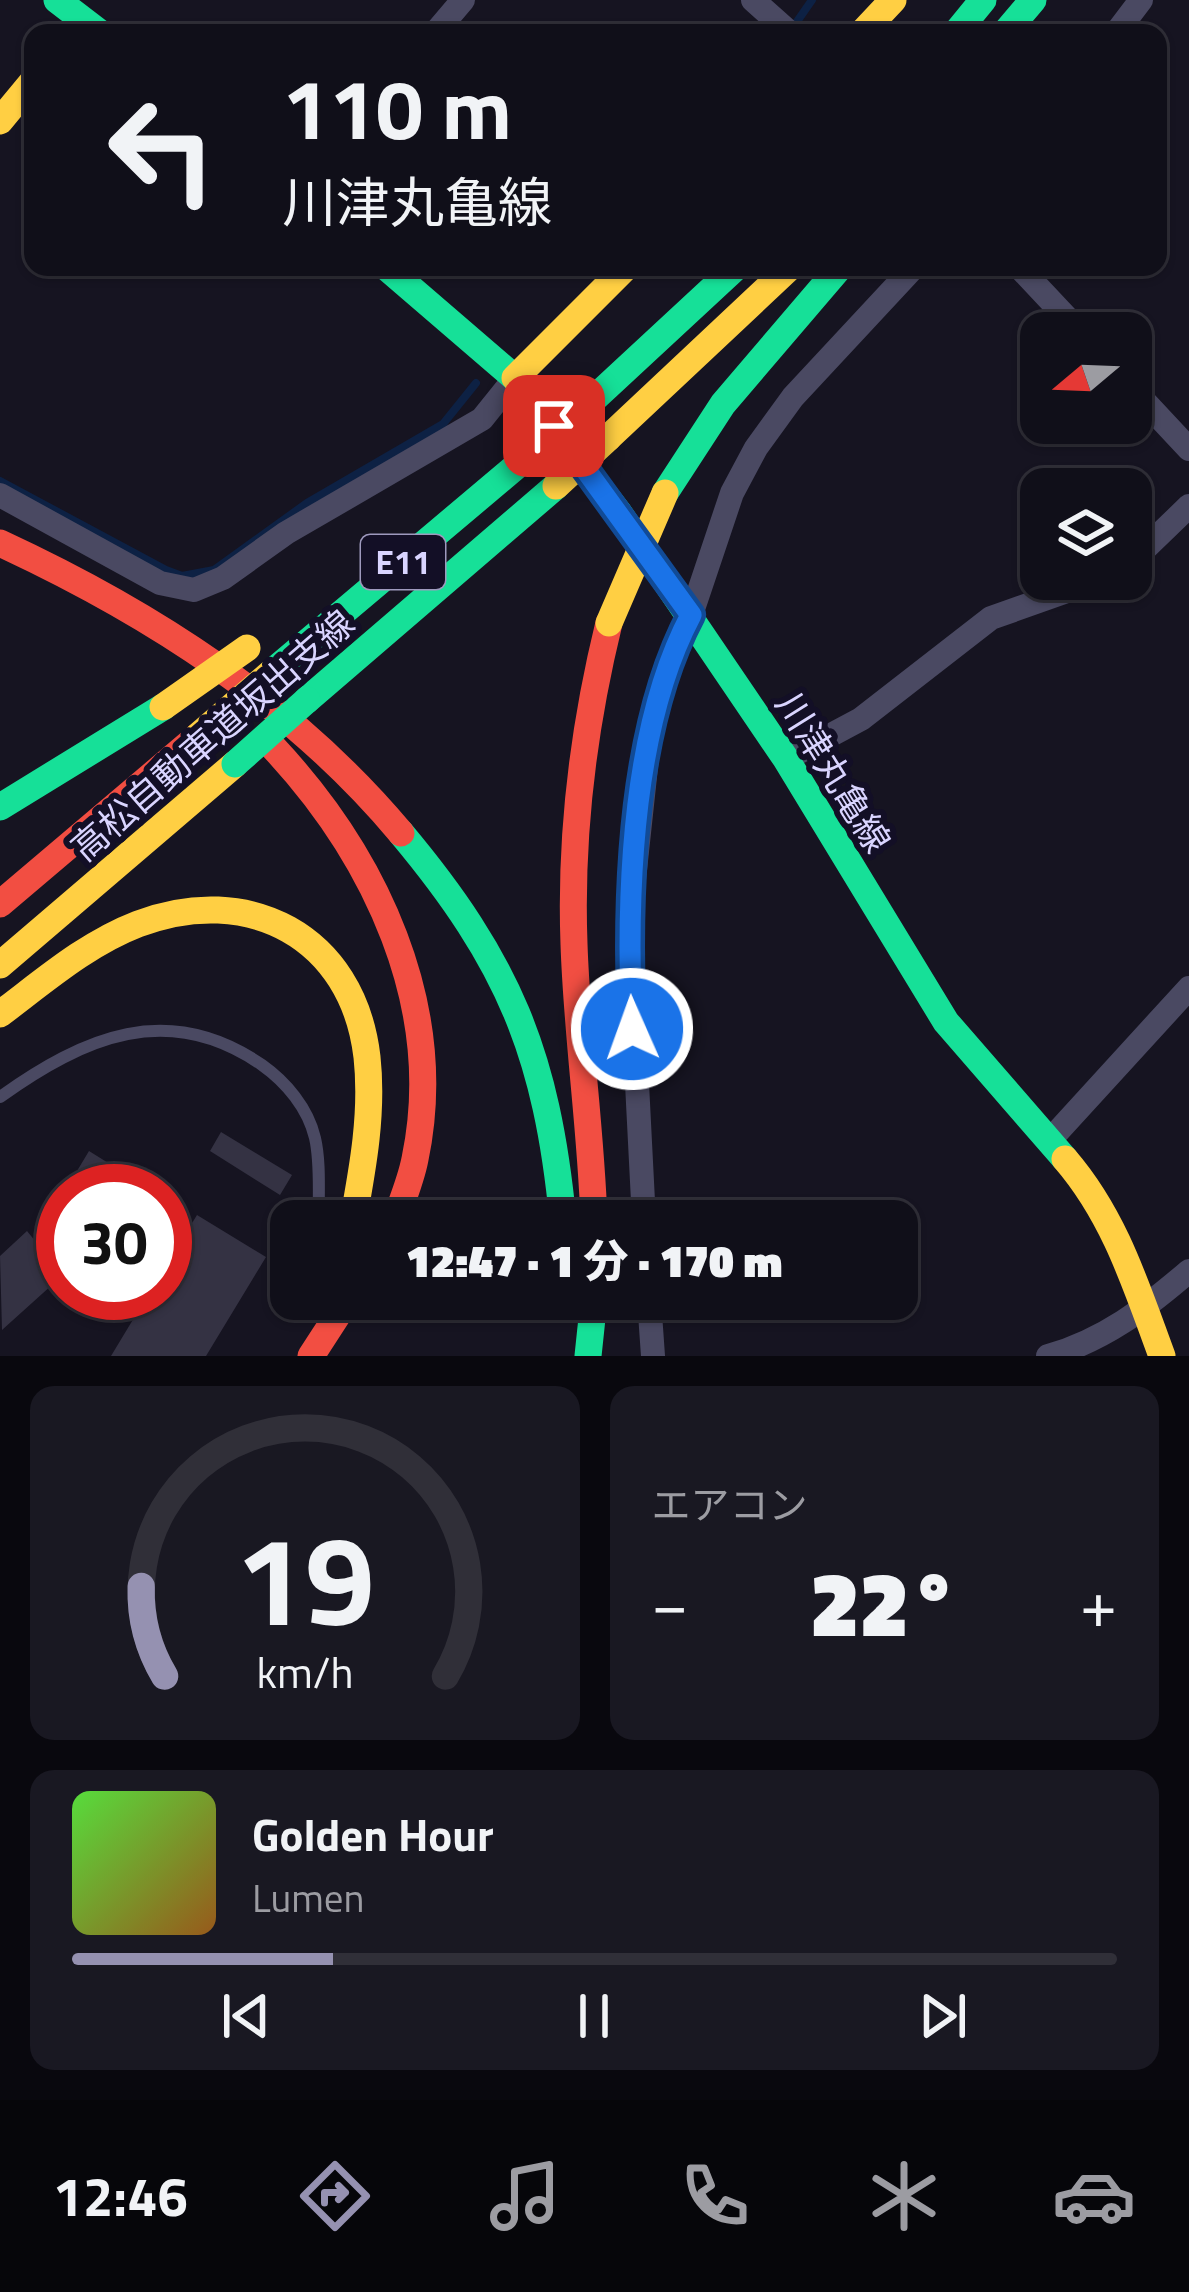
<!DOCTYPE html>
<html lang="ja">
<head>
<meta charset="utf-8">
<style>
	:root { --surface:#100f19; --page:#191822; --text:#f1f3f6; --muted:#9c9ca2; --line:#302f38; --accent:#9591b1 }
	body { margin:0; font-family:"Titillium Web","Noto Sans JP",sans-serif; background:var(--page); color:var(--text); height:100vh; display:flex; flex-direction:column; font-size:45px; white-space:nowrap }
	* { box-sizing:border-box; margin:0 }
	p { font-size:39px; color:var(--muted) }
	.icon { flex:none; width:66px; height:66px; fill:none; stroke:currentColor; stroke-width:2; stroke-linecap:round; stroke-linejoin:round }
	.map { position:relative; height:1356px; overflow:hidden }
	.panel { display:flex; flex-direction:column; gap:30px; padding:30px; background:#09080e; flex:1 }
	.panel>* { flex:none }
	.hud { position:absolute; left:24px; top:24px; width:1143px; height:252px; border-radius:24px; box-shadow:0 3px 9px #0004,0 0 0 3px var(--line); background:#100f19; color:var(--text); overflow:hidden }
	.needle { width:78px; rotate:251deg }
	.controls { position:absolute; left:1020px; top:312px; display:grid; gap:24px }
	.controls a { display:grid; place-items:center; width:132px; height:132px; border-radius:24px; background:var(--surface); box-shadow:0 3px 9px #0004,0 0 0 3px var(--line); font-size:60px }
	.speed { position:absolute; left:36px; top:1164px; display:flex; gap:24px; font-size:60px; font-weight:700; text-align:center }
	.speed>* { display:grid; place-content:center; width:156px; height:156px; border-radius:50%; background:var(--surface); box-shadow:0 3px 9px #0004,0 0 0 3px var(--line); line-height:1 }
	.speed .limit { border:18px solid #d22; background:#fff; color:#111 }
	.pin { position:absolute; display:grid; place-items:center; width:102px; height:102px; color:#fff; margin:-51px; border-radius:24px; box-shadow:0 6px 18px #0006 }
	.me { position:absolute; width:132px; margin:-66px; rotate:358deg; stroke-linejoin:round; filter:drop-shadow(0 0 9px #0008) }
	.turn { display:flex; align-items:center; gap:42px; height:252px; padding:0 60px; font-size:54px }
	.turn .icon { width:156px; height:156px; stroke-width:2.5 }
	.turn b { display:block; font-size:84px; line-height:102px }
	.big { font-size:90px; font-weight:800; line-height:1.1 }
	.panel .card { flex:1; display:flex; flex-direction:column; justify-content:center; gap:18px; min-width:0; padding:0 42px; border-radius:24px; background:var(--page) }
	.panel .dial { align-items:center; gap:0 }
	.dial svg { height:312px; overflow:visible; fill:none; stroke:var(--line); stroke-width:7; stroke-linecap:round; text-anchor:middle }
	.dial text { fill:var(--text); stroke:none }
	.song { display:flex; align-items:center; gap:36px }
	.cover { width:144px; height:144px; border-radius:18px; background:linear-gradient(135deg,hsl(110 70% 55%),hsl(30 70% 35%)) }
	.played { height:12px; border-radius:6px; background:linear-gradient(90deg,var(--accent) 25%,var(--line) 25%) }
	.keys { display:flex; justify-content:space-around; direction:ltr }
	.heat { display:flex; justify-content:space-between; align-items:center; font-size:66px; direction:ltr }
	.panel .tiles { flex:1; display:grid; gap:30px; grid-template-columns:1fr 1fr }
	.card:last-child { grid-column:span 2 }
	.trip { position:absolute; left:270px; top:1200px; width:648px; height:120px; border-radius:24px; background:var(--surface); box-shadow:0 3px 9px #0004,0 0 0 3px var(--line); font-weight:800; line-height:120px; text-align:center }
	.tabs { display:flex; height:192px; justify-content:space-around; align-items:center; background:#06060a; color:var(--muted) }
	.tabs .icon { width:84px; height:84px }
	.tabs .current { color:var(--accent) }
	.tabs b { font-size:54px; color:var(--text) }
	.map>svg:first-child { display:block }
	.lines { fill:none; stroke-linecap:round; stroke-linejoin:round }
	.stream { stroke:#0d2144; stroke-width:8 }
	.building { fill:#343243 }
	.lane { stroke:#4a4962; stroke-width:12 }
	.street { stroke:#4a4962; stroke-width:24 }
	.fast { stroke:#16e098; stroke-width:27 }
	.slow { stroke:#ffcf43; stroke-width:27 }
	.jam { stroke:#f24e42; stroke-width:27 }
	.fast-bridge { stroke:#16e098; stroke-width:27 }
	.slow-bridge { stroke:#ffcf43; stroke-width:27 }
	.route-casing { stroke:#114b97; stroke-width:30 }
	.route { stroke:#1a73e8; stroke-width:21 }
	.labels { text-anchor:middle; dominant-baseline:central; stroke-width:12; stroke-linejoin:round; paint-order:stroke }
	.shield { fill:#130f26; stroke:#9e99be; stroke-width:3 }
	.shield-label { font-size:33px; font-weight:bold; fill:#d9d4ff }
	.street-label { font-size:36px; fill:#d9d4ff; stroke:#130f26 }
</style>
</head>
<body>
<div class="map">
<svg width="1189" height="1356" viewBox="0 0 1189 1356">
	<rect width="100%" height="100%" fill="#161421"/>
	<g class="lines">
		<!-- stream -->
		<path class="stream" d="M796 23 812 0
			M0 481 166 570 182 576 214 570 307 503 443 424 476 383"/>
	</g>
	<!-- building -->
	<path class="building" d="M221 1132 292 1175 280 1195 210 1151Z
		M89 1151 126 1174 115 1191H65Z
		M197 1215 266 1257 206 1356H111L149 1293H165V1267Z
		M27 1231 63 1275 2 1330 0 1256Z"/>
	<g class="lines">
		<!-- lane -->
		<path class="lane" d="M0 1097C84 1037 168 1000 262 1065 286 1082 308 1108 315 1138 321 1164 318 1195 319 1221"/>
		<!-- street -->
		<path class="street" d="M753 0 790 33
			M435 33 463 0
			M1116 33 1141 0
			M1019 267 1081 333
			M1131 387 1189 449
			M0 495 160 583 194 590 223 578 286 533 482 419 515 378
			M1131 562 1189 506
			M786 759 861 719 991 618 1101 579
			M1051 1139 1189 988
			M644 1221 629 926 650 730 666 666 691 615 732 493 756 448 793 397 914 267
			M649 1299 653 1356
			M1048 1356C1103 1341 1146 1308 1189 1271"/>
		<!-- fast -->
		<path class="fast" d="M57 0 100 33
			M956 33 983 0
			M1005 33 1033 0
			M386 267 515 378 619 513 786 759 946 1022 1065 1159
			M585 407 736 267
			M665 493 723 404 840 267
			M272 672 533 452
			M307 700 556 486
			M0 807 163 707
			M401 833C509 962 547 1054 563 1221
			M588 1356 594 1299"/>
		<!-- slow -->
		<path class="slow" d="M862 33 893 0
			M0 121 33 81
			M515 378 626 267
			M608 438 790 267
			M0 965 235 764
			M0 1014C44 981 86 944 138 924 248 882 353 936 367 1057 373 1112 363 1167 353 1221
			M1065 1159C1115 1217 1136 1286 1162 1356"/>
		<!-- jam -->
		<path class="jam" d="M0 543C151 613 293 704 401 833
			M273 747C375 856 447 1006 415 1159 411 1180 402 1201 395 1221
			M0 904 198 736
			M594 1221C591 1128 577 1037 574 944 570 835 583 729 609 623
			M311 1356 348 1299"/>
		<!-- fast-bridge -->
		<path class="fast-bridge" d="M533 452 585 407
			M235 764 307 700"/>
		<!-- slow-bridge -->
		<path class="slow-bridge" d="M556 486 608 438
			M609 623 665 493
			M163 707 247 648
			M198 736 272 672"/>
	</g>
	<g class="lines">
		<!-- route casing -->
		<g class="route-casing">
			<path id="route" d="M554 426 691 615C630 730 626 900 632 1029"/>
		</g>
		<!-- route -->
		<use href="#route" class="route"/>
	</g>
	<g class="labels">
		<!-- shield labels -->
		<rect class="shield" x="361" y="535" width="84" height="54" rx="9"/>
		<g class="shield-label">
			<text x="403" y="562">E11</text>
		</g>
		<!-- street labels -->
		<g class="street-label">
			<text transform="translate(212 735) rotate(-41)">高松自動車道坂出支線</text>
			<text transform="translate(834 772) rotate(58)">川津丸亀線</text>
		</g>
	</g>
</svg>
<div class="controls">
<a><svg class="needle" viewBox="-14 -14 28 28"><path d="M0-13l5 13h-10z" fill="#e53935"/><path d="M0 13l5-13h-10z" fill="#9c9ca2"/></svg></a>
<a><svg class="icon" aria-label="layers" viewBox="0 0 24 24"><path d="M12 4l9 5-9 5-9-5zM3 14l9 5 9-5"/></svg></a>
</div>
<div class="speed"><div class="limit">30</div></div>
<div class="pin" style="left:554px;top:426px;background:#d93025"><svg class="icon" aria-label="arrive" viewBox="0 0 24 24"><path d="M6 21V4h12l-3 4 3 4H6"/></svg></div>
<svg class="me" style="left:632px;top:1029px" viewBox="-20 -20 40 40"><circle r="17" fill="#1a73e8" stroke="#fff" stroke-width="3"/><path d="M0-11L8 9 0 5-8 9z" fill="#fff"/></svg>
<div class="trip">12:47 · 1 分 · 170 m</div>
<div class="hud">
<div class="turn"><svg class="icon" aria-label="left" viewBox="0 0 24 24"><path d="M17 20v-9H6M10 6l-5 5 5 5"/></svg><div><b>110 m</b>川津丸亀線</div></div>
</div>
</div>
<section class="panel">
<div class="tiles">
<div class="card dial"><svg viewBox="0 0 100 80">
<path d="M14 69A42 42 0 1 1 86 69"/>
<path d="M14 69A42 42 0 0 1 8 46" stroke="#9591b1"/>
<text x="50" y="56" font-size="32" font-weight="700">19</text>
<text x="50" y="72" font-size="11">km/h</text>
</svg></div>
<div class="card"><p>エアコン</p>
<div class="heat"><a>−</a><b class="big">22°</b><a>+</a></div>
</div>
<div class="card">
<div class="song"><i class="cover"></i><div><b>Golden Hour</b><p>Lumen</p></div></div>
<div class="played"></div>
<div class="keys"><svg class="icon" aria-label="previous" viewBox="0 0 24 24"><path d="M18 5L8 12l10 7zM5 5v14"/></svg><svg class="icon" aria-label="pause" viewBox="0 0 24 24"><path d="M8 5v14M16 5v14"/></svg><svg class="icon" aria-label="next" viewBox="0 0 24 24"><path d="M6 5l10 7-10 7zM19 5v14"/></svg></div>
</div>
</div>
</section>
<nav class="tabs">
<b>12:46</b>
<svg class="icon current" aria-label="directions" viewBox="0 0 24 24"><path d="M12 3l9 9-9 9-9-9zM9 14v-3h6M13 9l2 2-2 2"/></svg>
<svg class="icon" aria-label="music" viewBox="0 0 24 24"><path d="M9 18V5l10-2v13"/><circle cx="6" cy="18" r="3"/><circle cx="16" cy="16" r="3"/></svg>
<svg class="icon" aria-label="phone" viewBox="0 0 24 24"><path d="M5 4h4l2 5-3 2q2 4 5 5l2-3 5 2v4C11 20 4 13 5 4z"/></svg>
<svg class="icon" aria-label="climate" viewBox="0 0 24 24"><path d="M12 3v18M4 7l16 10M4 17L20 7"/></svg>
<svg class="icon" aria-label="car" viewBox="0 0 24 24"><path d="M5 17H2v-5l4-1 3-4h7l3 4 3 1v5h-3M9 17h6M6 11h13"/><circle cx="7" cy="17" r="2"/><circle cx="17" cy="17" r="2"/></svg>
</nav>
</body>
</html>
